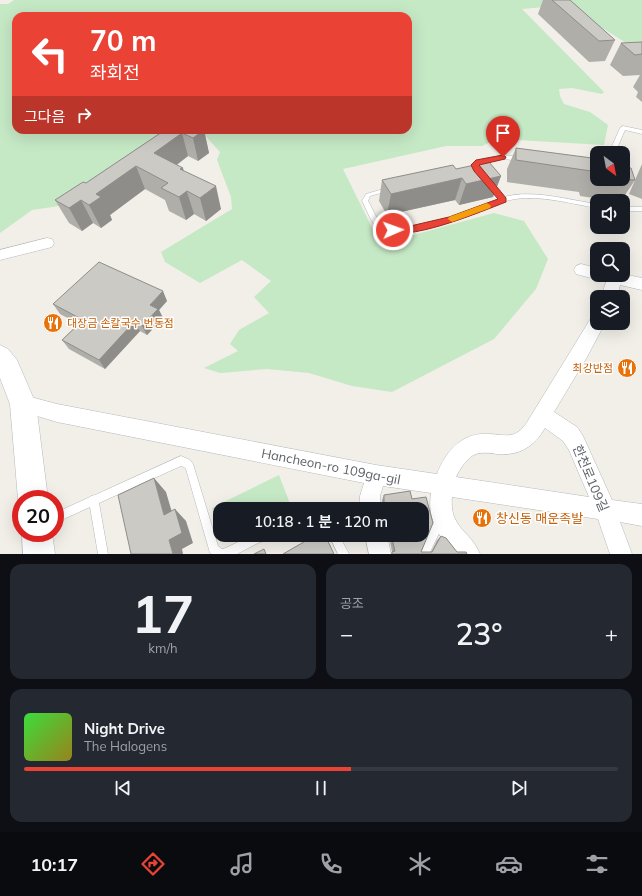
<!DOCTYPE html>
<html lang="ko">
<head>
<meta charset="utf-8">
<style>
	:root { --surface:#171b24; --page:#242831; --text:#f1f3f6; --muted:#9ea1a6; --line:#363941; --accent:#ea4335 }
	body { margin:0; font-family:Mulish,"Noto Sans KR",sans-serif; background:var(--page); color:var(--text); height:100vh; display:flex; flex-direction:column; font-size:15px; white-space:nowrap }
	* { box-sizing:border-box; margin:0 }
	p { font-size:13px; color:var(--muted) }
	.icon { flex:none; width:22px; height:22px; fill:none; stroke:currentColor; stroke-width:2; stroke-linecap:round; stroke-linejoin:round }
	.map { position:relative; height:554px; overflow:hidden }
	.sheet { display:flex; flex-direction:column; gap:10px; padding:10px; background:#0d0f14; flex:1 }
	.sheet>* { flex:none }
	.hud { position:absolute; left:12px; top:12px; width:400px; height:122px; border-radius:12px; box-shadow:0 4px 16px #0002; background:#ea4335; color:#fff; overflow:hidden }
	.needle { width:26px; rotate:148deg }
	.buttons { position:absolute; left:590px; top:146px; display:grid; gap:8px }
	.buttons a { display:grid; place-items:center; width:40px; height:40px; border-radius:8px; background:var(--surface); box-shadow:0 4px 16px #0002; font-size:20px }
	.speed { position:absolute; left:12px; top:490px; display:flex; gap:8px; font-size:20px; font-weight:700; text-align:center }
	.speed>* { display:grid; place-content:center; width:52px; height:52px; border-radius:50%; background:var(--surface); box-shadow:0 4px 16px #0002; line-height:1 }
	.speed .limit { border:6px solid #d22; background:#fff; color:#111 }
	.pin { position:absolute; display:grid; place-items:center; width:34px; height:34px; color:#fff; margin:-41px -17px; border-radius:50% 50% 50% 0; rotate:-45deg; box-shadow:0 0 4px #0007 }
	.pin .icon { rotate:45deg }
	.me { position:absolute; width:44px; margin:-22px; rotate:88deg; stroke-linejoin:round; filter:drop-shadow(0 0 3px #0008) }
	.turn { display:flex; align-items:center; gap:14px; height:84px; padding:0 12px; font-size:18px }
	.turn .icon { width:52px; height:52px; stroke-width:2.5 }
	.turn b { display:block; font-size:28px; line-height:34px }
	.then { display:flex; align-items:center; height:38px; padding:0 12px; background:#0003; gap:8px; font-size:15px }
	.big { font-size:30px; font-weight:600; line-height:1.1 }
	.sheet .card { flex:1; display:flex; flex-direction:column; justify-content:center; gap:6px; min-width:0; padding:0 14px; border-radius:12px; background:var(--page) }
	.sheet .dial { align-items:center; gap:0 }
	.dial b { font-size:52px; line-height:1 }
	.song { display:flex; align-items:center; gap:12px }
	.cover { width:48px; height:48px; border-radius:6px; background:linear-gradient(135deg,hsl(120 70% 55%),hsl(50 70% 35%)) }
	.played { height:4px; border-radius:2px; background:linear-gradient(90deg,var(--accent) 55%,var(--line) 55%) }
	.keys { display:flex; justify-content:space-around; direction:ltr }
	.heat { display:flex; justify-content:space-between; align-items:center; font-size:22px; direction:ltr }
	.sheet .tiles { flex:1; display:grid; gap:10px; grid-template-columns:1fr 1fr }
	.card:last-child { grid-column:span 2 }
	.trip { position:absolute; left:213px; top:502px; width:216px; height:40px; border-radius:12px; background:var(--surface); box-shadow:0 4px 16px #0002; font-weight:600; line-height:40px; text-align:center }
	.tabs { display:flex; height:64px; justify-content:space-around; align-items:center; background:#090b0e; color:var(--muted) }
	.tabs .icon { width:28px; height:28px }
	.tabs .active { color:var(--accent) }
	.tabs b { font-size:18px; color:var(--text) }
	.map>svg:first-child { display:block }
	.green { fill:#c5e8c5; fill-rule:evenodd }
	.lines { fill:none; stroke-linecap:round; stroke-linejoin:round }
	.lane-casing { stroke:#b5b8bc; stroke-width:1 }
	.street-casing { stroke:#b5b8bc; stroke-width:1 }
	.secondary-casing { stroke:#b6babf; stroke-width:1 }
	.lane { fill:#fff; fill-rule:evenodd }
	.street { fill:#fff; fill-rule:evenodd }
	.secondary { fill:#fff; fill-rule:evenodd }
	.wall { fill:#afaea9 }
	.shaded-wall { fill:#8f8d8a }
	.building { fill:#cccac5; stroke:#8f8d8a }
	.route { fill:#ea4335; stroke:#982c22 }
	.slow { fill:#f59e0b }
	.labels { text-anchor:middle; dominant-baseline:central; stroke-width:3; stroke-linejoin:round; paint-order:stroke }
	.food-label { font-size:11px; fill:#c56008; stroke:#fff; text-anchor:start }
	.near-street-label { font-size:13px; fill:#5f6368; stroke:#fff }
	.near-food-label { font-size:13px; fill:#c56008; stroke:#fff; text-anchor:start }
</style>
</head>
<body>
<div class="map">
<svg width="642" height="554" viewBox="0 0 642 554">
	<rect width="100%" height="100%" fill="#f1efe8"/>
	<!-- green -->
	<path class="green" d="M14 0H642V53L566 5 522 9 604 92 602 94 572 88 559 89 560 96 564 104 590 112 608 125 604 145 498 139 482 146H446L343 169 375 234 384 243 494 213 524 221 548 259 536 289 494 339 392 392 352 386 309 373 267 369 220 373 204 368 238 351 230 344 239 330 269 313 254 297 271 281 242 260 200 283 165 262 161 252 232 209 231 197 217 160 220 152 202 132H191L181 136 72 204 32 210 0 233V4H8ZM16 16H408V130H16Z
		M279 475 292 509H220V532L212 508Z"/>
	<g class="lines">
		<!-- lane casing -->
		<g class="lane-casing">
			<path id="lane" d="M623 126 642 130V134L625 130 615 153H609L620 128Z
				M503 155 521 157 524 159 521 161 503 159 480 163 478 165 483 173 480 175 478 174 472 165 476 161Z
				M489 182 491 183 504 197C532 189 569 200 597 204V208C572 204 541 195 515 199 478 205 421 244 384 229 381 228 377 227 375 225 370 220 366 208 362 201L366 194 390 187 392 188V190L370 196 368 201C371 205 377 220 380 222 382 224 384 224 386 225 415 236 470 208 499 199L486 184Z
				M623 207H642V211H623Z
				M181 456 190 460 193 464 218 546 222 549 226 548 252 535H271L270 539 258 543 237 554H212L210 553 186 469 184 467 181 466 99 503 108 554H98L90 507 55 523V513L90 497 91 496 95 495Z
				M440 516 444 517 445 521 429 554H419L436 517Z
				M329 535H339L349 554H338Z"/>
		</g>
		<!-- street casing -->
		<g class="street-casing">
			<path id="street" d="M47 238 52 239 54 243 52 247 0 260V250Z
				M581 264 597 268V275L623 274 642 278V290L620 285 617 297H601L606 282 576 274 574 270 576 266Z
				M597 316V323H605L587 357 554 412 577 427 583 436 612 500 642 504V526L620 522 632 554H610L598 519 452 497C449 528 470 530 480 554H454C438 536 427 518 431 493L383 486 380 496 381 509H359L360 496 364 483 57 422 17 410 14 404 17 398 23 395 57 404 376 465 437 474C446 451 462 432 489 434 497 434 507 437 514 434 520 432 526 425 529 419L591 318ZM545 428 563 441 569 450 589 497 456 477C460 469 467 457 476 454 482 452 491 453 497 454 519 456 534 447 545 428Z
				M365 535H387L391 554H369Z"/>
		</g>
		<!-- secondary casing -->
		<g class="secondary-casing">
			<path id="secondary" d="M0 345 8 349 17 360 36 404 48 499H21V505L18 499 10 404 0 378Z
				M22 533H52L55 554H23Z"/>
		</g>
		<!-- lane -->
		<use href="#lane" class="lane"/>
		<!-- street -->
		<use href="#street" class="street"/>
		<!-- secondary -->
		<use href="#secondary" class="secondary"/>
	</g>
	<!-- wall -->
	<path class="wall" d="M543 0H570L615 40 605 61 589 62 538 14Z
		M642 42V102L636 97 638 92 633 87 640 75 623 76 610 65 621 43Z
		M165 130H204L209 153 198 161 188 156 177 165 183 168V171L221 209 206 221 194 214 186 220 169 211 165 200 145 189 110 215 112 220 101 228 93 223 82 231 69 223 55 200 86 183Z
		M516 148 597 163V179H623L635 180 621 201H615L580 196 579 192 507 182V169Z
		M642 164V199L629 194Z
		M456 169 501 176 493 197 459 205 455 200 387 215 379 201 382 180Z
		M167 301 159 310 163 318 147 335 140 331 105 369 69 349 62 340 79 324 60 314 53 304Z
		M410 491 412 499 426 497 433 523 421 552H431L437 540 441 536 446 538 457 552H466L467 554H391L392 552 389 535H422V509H375L376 506H382V500L384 495Z"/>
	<!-- shaded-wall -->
	<path class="shaded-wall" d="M204 130 209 153 198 161 193 138Z
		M182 133 188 156 161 176 154 153Z
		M136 166 145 189 110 215 112 220 101 228 89 205 96 194Z
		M183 168 189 191 187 192 194 214 186 220 179 197 180 169Z
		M501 176 493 197 459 205 466 184Z
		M462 178 455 200 387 215 391 194Z
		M216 186 221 209 206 221 200 198Z
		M81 200 93 223 82 231 69 208Z
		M163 291 167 301 159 310 163 318 147 335 142 326 150 305Z
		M134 322 140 331 105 369 99 360Z
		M154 478 166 492 176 526 164 515Z
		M175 509 186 521 193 543 182 549 183 554H173L169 540Z"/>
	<!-- building -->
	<path class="building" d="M552 0H570L615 40 599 41Z
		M642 42V54L635 55 621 43Z
		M165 130H204L193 138 182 133 154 153 183 168 180 169 216 186 200 198 187 191 179 197 161 188 168 183 136 166 96 194 101 197 89 205 81 200 69 208 55 200 83 182 86 183Z
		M516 148 592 158V162L597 163V175L592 174 591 171 516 160Z
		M489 162 501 176 466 184 462 178 391 194 382 180 453 165 456 169Z
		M623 167 631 168 635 180 623 179Z
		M99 262 163 291 150 305 158 309 142 326 134 322 99 360 62 340 83 320 53 304Z
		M154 478 164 515 175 509 182 533 169 540 173 554H131L118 495Z
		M410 491 412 499 426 497 433 523 421 552H432L441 536 446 538 457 552H466L467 554H392V552L395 551 391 535H422V509H377L376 506H384V495Z
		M316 535H325L334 554H283Z
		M264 549 266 554H254Z"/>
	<!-- route -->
	<path class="route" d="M503 155 506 157 505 159 479 165 506 198V202C480 212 416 239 390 232V227H406L449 217 498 199 474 171 471 165 476 160Z"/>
	<!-- slow -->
	<path class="slow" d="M487 203 491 206 490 208 452 222 448 219 449 217Z"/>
	<!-- icons -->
	<defs>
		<g id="restaurant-disc" transform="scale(1)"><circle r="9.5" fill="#e8710a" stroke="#fff"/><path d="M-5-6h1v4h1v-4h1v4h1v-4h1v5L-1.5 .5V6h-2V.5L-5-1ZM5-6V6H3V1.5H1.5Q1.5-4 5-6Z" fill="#fff"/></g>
	</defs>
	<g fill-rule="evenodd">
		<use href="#restaurant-disc" x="53" y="323"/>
		<use href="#restaurant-disc" x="627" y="368"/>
		<use href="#restaurant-disc" x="482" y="518"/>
	</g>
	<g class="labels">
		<!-- food labels -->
		<g class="food-label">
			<text x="67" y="323">대장금 손칼국수 번동점</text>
			<text x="613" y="368" text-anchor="end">최강반점</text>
		</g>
		<!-- near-street labels -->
		<g class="near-street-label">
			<text transform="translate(331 466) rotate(11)">Hancheon-ro 109ga-gil</text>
			<text transform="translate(591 478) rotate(67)">한천로109길</text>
		</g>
		<!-- near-food labels -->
		<g class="near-food-label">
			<text x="496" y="518">창신동 매운족발</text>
		</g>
	</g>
</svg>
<div class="buttons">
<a><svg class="needle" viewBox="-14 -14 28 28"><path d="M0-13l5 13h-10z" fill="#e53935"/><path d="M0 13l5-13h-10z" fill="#9ea1a6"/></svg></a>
<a><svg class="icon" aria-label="sound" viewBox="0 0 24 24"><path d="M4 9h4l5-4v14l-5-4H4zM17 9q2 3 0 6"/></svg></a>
<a><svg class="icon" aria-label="search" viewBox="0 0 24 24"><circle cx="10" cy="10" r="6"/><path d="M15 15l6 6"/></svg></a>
<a><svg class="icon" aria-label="layers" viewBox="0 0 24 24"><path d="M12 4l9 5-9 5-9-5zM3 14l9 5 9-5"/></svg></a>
</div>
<div class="speed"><div class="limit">20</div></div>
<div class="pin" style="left:503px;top:157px;background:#d93025"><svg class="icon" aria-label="arrive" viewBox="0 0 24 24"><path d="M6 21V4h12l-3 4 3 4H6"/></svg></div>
<svg class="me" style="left:393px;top:230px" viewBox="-20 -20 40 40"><circle r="17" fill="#ea4335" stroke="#fff" stroke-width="3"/><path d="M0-11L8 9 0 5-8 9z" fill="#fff"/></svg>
<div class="trip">10:18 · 1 분 · 120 m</div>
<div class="hud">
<div class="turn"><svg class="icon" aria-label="left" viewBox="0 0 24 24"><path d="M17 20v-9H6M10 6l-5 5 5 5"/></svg><div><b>70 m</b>좌회전</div></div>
<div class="then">그다음<svg class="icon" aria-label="right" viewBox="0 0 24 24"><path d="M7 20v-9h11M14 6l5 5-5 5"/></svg></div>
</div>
</div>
<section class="sheet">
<div class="tiles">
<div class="card dial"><b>17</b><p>km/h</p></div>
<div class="card"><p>공조</p>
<div class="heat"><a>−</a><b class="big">23°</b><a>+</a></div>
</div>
<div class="card">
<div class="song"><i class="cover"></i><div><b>Night Drive</b><p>The Halogens</p></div></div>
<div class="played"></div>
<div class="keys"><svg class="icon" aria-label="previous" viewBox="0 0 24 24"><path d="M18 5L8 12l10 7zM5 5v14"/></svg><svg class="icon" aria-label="pause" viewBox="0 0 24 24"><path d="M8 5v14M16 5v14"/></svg><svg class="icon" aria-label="next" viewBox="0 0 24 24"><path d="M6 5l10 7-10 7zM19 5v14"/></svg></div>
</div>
</div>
</section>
<nav class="tabs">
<b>10:17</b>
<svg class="icon active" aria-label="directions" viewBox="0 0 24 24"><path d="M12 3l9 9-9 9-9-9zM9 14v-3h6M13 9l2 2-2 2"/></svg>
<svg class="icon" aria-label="music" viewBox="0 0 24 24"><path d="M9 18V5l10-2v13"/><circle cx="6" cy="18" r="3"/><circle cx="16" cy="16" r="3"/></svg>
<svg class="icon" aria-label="phone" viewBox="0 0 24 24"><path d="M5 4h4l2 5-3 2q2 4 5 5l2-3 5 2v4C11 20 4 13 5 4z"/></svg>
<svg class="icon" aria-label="climate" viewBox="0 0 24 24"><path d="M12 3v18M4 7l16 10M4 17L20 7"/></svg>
<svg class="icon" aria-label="car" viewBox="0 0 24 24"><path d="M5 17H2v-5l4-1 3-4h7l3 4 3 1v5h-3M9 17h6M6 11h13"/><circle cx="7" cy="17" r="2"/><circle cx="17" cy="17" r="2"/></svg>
<svg class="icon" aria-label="filters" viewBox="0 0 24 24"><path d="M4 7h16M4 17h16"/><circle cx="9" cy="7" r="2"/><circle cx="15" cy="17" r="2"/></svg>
</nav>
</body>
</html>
